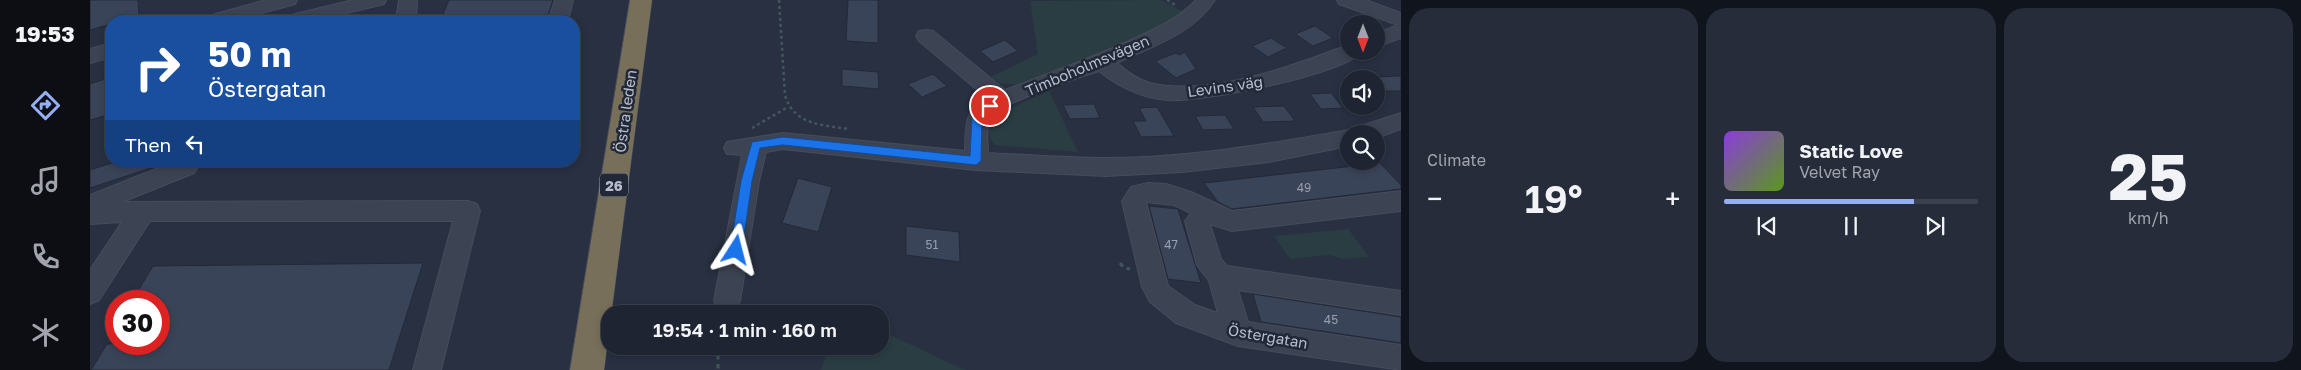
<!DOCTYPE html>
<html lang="en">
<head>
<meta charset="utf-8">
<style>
	:root { --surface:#1e2432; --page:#262c3a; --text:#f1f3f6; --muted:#a1a4ac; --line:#3c414d; --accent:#95aff5 }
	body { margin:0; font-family:"Golos Text",sans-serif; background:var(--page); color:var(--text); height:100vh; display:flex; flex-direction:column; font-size:19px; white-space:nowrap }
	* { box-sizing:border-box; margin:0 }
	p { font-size:16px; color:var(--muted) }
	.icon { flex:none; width:28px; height:28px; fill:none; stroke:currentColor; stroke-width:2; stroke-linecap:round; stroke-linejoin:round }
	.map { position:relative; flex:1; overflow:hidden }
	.details { display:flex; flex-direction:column; gap:8px; padding:8px; background:#10141c; width:900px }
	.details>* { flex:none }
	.banner { position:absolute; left:15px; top:15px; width:475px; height:152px; border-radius:20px; box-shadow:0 2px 8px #0003,0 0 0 1px var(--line); background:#1a4fa0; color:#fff; overflow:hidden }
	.needle { width:32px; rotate:180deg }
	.fabs { position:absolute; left:1250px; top:15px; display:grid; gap:10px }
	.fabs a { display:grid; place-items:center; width:45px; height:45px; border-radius:50%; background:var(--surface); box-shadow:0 2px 8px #0003,0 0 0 1px var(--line); font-size:25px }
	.speed { position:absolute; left:15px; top:290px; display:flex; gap:10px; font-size:25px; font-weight:700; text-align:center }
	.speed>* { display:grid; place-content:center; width:65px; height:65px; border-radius:50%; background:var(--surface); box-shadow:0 2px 8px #0003,0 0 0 1px var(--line); line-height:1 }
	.speed .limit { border:8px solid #d22; background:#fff; color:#111 }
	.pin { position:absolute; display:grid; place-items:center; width:42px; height:42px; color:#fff; margin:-21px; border:2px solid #fff; border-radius:50%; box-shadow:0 1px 5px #0007 }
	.me { position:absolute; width:55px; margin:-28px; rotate:9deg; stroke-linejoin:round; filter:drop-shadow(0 0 4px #0008) }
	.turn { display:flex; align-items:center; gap:18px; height:105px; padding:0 20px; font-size:22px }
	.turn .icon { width:65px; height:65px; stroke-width:2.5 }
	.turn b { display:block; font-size:35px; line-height:42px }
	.then { display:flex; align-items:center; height:48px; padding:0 20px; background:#0003; gap:10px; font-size:19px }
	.big { font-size:38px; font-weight:600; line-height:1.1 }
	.details .widget { flex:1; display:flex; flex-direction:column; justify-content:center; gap:8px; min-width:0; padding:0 18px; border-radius:20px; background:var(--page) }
	.details .dial { align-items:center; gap:0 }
	.dial b { font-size:65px; line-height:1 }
	.song { display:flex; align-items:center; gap:15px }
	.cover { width:60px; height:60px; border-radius:8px; background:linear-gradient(135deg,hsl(270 70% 55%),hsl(90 70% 35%)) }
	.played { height:5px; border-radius:2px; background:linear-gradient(90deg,var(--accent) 75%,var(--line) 75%) }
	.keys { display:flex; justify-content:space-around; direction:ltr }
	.heat { display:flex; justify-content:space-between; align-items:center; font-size:28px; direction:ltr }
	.details .tiles { flex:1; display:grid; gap:8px; grid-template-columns:repeat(3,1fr) }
	.trip { position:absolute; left:511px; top:305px; width:288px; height:50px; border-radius:20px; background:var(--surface); box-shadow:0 2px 8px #0003,0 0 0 1px var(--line); font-weight:600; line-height:50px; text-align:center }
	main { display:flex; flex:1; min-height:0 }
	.menu { display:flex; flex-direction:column; width:90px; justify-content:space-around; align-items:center; background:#0c0e14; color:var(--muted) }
	.menu .icon { width:35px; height:35px }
	.menu .active { color:var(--accent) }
	.menu b { font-size:22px; color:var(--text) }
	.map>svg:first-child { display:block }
	.green { fill:#2a3d43 }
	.building { fill:#3a4458; stroke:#232a39 }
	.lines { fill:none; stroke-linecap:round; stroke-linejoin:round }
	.minor-casing { stroke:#464c5b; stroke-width:2 }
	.highway-casing { stroke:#444b59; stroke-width:1 }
	.path-far1 { stroke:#43565b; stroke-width:2.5; stroke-dasharray:3 3; stroke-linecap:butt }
	.path { stroke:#43565b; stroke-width:3; stroke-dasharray:4.5 4.5; stroke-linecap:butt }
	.minor { fill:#3c4352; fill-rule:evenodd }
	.highway { fill:#786f5a; fill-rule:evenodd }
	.route { fill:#1a73e8; stroke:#114b97 }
	.labels { text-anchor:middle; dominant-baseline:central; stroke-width:5; stroke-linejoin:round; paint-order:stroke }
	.number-label { font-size:12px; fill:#979ead }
	.shield { fill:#212837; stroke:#8b919f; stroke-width:1 }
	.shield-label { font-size:14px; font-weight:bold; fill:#b9becc }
	.street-label { font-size:15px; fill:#b9becc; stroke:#212837 }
</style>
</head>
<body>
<main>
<nav class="menu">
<b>19:53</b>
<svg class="icon active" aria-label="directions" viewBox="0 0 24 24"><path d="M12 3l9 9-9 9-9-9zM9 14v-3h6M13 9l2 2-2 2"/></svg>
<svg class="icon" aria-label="music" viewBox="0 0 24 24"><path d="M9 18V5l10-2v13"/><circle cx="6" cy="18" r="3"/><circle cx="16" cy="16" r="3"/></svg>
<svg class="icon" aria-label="phone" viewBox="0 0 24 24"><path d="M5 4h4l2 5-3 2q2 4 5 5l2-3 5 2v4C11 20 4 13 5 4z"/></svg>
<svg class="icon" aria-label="climate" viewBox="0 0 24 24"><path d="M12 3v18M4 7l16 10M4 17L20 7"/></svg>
</nav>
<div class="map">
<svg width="1311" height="370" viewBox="0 0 1311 370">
	<rect width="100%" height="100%" fill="#283042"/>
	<!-- green -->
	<path class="green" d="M1071 0 1096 13 1090 18 989 66 931 85 910 83 901 77 948 54 940 1Z
		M959 91 988 152 905 145C897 136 896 125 903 116Z
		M1258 229 1279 257 1252 259 1239 255 1200 259 1184 236Z
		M790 330 870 368 878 370H731L739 346H790Z"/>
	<!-- building -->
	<path class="building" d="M0 0H48L49 17 33 21H21V24L0 30Z
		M359 0H463L456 21H350Z
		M758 0H788V43L756 41Z
		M1225 26 1243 38 1223 46 1205 34Z
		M1181 38 1197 48 1178 57 1162 46Z
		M915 40 928 51 903 62 890 51Z
		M1095 52 1106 69 1086 78 1065 61 1086 53 1089 55Z
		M752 69 788 72 789 89 752 86Z
		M843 74 857 86 832 97 818 84Z
		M1311 76V91H1286V77Z
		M21 77V114L0 120V84Z
		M1241 93 1253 108 1231 109 1220 94Z
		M1004 104 1010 118 980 119 973 105Z
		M1194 106 1205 121 1173 122 1163 107Z
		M1067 107 1084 136 1051 137 1043 121H1056L1049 108Z
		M1135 115 1144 129 1113 130 1105 116Z
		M28 161H72L73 164 0 188V170Z
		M1290 163 1311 185V189L1142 209 1128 202 1114 183Z
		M708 178 742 187 728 232 692 223Z
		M1059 206 1088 209 1111 283 1078 279Z
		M816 226 869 232 870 262 816 255Z
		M333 263 299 370H1L17 344H69V301H42L63 266Z
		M1163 294 1311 317V343L1171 322Z"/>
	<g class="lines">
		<!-- minor casing -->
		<g class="minor-casing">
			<path id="minor" d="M176 0H207L205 4 143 21H112L115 17Z
				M263 0H296L294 4 224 21H190L193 17Z
				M309 0H327L326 21H306Z
				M465 0H483L478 21H458Z
				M1106 0H1125C1103 34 1062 46 1027 63 1036 71 1048 80 1060 83 1105 94 1168 77 1211 62 1227 57 1243 50 1259 45V51H1272C1258 74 1108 103 1078 100 1051 98 1030 88 1009 71 988 78 910 102 900 118 895 126 898 143 898 153 937 155 977 158 1016 158 1098 158 1179 144 1259 130L1263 131 1265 128 1311 113V129L1286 138V134H1259V146L1179 162 1092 172 1016 176 886 170 693 149 676 152 669 181 650 301 646 309 637 313 628 309 624 301 652 155 637 154 634 148 637 142 693 133 875 151C876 126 873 112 897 98L829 41 826 36 829 31 836 30 843 31 915 90C957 74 1000 59 1041 40 1065 29 1087 20 1106 0Z
				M1247 0H1276L1311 13V38L1286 47V34L1308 25 1249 4Z
				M21 43V57L0 63V49Z
				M86 161H105L108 167 104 173 32 202 378 201 387 204 390 211 351 370H323L363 221H60L9 300 0 304V270L32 222 0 224V195Z
				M1058 183 1076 184 1101 192 1142 211 1311 191V211L1142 231 1120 224 1131 259 1137 266 1311 291V315L1148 290 1158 322 1311 345V370L1148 346 1086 323 1060 302 1052 287 1032 201 1041 187ZM1056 202 1084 205 1101 213 1095 221 1107 265 1119 281 1128 313 1105 305 1078 286Z"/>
		</g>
		<!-- highway casing -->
		<g class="highway-casing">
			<path id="highway" d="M540 0H562L514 370H480Z"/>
		</g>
		<!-- path-far1 -->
		<path class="path-far1" d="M689 0 695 95C703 125 733 125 759 129
			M1077 0 1087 6
			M662 128 698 107"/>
		<!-- path -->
		<path class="path" d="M1030 263 1034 268 1040 269
			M628 346V370"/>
		<!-- minor -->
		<use href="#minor" class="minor"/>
		<!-- highway -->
		<use href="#highway" class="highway"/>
	</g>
	<!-- route -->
	<path class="route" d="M900 102 905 106 892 120 891 161 886 165 693 145 670 148 662 181 652 250 646 255 641 253 640 250 651 181 662 142 693 137 880 156 882 118Z"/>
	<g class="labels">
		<!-- number labels -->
		<g class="number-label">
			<text x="1214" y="187">49</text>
			<text x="842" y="244">51</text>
			<text x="1081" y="244">47</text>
			<text x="1241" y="319">45</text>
		</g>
		<!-- shield labels -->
		<rect class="shield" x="510" y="173.5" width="28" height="23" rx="4"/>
		<g class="shield-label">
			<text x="524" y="185">26</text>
		</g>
		<!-- street labels -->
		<g class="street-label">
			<text transform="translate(997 65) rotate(-23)">Timboholmsvägen</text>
			<text transform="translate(1135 86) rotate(-8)">Levins väg</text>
			<text transform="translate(535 111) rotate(-82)">Östra leden</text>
			<text transform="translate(1178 336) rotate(10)">Östergatan</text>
		</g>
	</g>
</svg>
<div class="fabs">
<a><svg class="needle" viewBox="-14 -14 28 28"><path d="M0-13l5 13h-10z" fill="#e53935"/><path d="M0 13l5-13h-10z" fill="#a1a4ac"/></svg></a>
<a><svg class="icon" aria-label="sound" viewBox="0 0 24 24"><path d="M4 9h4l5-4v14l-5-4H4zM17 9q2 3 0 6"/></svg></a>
<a><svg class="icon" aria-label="search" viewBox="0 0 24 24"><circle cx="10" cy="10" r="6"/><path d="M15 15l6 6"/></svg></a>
</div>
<div class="speed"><div class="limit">30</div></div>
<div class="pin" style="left:900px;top:106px;background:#d93025"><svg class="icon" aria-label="arrive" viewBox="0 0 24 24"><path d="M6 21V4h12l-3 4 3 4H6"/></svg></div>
<svg class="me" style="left:646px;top:250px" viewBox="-20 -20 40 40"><path d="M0-17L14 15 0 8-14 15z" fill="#1a73e8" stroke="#fff" stroke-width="4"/></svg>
<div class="trip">19:54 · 1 min · 160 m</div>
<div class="banner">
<div class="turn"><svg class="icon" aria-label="right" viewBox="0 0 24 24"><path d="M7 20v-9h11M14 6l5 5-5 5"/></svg><div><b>50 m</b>Östergatan</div></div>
<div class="then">Then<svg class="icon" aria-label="left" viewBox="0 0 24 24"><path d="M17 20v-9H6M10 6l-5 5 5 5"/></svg></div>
</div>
</div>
<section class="details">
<div class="tiles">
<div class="widget"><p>Climate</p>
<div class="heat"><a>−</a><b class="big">19°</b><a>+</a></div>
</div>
<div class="widget">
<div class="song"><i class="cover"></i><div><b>Static Love</b><p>Velvet Ray</p></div></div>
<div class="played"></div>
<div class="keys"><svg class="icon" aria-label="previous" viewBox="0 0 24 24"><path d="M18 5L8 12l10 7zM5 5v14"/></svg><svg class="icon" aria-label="pause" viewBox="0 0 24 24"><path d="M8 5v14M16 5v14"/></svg><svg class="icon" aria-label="next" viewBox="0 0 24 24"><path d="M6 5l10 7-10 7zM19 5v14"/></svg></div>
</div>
<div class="widget dial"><b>25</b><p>km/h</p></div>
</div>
</section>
</main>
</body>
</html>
